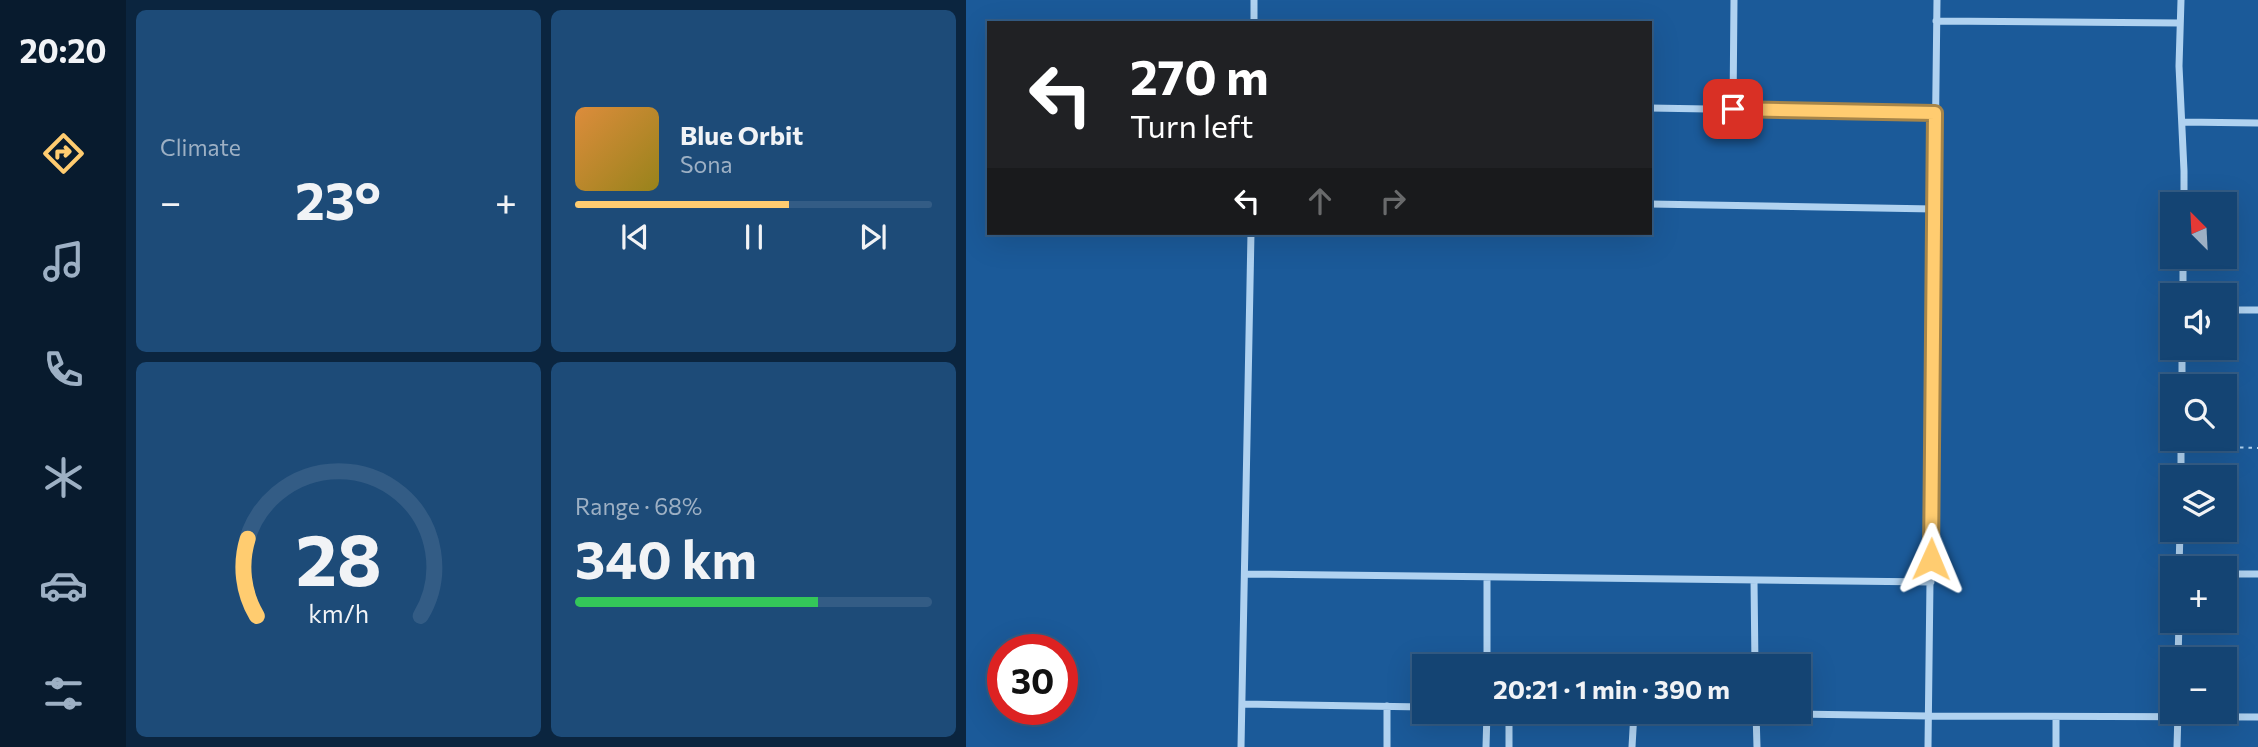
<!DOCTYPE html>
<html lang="en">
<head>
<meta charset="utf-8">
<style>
	:root { --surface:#144473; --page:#1d4b78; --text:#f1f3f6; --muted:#9db0c4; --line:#335c85; --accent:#ffcc70 }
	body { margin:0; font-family:Commissioner,sans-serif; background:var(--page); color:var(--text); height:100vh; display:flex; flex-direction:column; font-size:26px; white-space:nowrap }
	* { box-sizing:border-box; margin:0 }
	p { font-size:23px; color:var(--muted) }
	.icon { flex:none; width:38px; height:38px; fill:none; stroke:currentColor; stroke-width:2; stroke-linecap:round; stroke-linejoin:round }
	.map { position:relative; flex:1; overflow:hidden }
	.drawer { display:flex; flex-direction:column; gap:10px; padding:10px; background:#0b253f; width:840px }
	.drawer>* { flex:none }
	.top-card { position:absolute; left:21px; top:21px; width:665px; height:214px; border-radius:0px; box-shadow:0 7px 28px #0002,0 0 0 2px var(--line); background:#202124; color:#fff; overflow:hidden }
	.needle { width:46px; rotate:336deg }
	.tools { position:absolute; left:1194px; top:192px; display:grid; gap:14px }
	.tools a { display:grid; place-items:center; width:77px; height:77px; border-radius:0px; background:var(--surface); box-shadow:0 7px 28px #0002,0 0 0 2px var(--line); font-size:35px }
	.speed { position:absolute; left:21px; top:634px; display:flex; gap:14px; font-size:35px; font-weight:700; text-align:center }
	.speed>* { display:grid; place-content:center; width:91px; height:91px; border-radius:50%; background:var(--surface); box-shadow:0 7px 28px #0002,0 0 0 2px var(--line); line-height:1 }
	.speed .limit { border:10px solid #d22; background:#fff; color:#111 }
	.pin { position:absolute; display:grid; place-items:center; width:60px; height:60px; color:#fff; margin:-30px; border-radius:14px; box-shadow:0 4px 10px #0006 }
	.me { position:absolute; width:77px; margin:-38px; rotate:1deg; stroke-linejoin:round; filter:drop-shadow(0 0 5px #0008) }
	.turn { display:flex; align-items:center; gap:24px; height:147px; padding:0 28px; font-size:32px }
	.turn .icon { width:91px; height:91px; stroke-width:2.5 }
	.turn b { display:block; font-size:49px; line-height:60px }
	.lanes { display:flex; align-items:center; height:66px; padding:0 28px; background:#0003; justify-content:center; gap:35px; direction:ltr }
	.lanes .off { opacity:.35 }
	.big { font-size:52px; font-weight:700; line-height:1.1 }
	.drawer .widget { flex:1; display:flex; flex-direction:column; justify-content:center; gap:10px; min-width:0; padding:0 24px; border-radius:10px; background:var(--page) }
	.drawer .dial { align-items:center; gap:0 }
	.dial svg { height:182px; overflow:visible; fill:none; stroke:var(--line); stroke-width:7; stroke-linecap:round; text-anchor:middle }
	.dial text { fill:var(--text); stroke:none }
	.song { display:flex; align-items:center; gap:21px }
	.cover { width:84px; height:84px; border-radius:10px; background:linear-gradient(135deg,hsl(30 70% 55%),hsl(50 70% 35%)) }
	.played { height:7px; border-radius:4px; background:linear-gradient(90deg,var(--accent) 60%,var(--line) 60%) }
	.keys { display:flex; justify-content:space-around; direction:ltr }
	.heat { display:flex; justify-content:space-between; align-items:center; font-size:38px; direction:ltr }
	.charge { height:10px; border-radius:5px; background:linear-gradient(90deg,#34c759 68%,var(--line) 0) }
	.drawer .tiles { flex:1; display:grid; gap:10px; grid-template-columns:repeat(2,1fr) }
	.trip { position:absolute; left:446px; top:654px; width:399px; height:70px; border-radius:0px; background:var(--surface); box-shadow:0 7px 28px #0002,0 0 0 2px var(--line); font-weight:700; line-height:70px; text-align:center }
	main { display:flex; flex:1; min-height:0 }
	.tab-bar { display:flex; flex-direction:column; width:126px; justify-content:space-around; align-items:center; background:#081b2e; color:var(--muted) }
	.tab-bar .icon { width:49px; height:49px }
	.tab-bar .active { color:var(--accent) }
	.tab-bar b { font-size:32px; color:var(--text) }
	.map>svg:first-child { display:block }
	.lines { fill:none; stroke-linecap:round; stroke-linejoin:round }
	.path { stroke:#b0d2f0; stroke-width:2; stroke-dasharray:3.5 5; stroke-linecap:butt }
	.street { stroke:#b0d2f0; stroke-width:7 }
	.route-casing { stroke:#a68549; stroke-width:18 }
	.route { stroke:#ffcc70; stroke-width:12 }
</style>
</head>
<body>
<main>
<nav class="tab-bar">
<b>20:20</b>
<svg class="icon active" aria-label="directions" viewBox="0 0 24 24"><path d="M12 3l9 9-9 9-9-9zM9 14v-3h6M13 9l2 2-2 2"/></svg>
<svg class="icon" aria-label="music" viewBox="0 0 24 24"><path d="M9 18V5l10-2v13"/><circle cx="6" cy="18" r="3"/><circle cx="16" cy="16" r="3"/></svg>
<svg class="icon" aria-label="phone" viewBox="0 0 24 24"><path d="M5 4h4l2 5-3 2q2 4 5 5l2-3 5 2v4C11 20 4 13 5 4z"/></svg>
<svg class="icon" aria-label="climate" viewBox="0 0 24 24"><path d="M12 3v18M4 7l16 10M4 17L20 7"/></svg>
<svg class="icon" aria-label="car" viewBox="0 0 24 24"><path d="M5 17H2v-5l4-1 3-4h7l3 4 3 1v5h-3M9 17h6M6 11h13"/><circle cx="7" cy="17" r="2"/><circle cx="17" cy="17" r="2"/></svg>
<svg class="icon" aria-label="filters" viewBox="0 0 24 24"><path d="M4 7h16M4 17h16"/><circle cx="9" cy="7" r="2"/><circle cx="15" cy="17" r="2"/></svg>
</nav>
<section class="drawer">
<div class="tiles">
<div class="widget"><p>Climate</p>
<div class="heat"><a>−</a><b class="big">23°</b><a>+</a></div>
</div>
<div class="widget">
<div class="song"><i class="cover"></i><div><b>Blue Orbit</b><p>Sona</p></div></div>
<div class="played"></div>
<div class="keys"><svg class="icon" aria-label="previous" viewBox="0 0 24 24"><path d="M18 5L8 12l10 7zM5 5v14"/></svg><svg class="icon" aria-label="pause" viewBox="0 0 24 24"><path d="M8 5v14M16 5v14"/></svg><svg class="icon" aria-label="next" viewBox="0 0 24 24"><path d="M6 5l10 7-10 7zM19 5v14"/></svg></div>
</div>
<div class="widget dial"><svg viewBox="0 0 100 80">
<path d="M14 69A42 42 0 1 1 86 69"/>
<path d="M14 69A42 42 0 0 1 10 35" stroke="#ffcc70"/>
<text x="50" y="56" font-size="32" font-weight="700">28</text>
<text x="50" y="72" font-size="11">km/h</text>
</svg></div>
<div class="widget"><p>Range · 68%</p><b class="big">340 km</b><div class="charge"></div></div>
</div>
</section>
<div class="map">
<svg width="1292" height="747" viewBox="0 0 1292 747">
	<rect width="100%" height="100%" fill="#1b5a99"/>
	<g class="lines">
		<!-- path -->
		<path class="path" d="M1223 446 1292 448"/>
		<!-- street -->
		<path class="street" d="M1215 0 1213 66 1218 171V205
			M970 21 1214 23
			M288 23V0
			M684 108 969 113
			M767 109 768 0
			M1216 122 1292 123
			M684 204 968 209
			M1217 296V257
			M1258 310H1292
			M1216 387V348
			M1215 478V439
			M1213 569 1214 530
			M279 574 965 582
			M1258 574H1292
			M788 580 789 667
			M1212 660 1213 621
			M521 667V577
			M276 704 458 707
			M698 712 963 716 1292 717
			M790 712 791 747
			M275 747 285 233
			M421 747V706
			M520 747 521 712
			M543 747V712
			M666 747 668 712
			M962 747 971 0
			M1090 747V717
			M1211 747 1212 712"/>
	</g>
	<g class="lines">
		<!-- route casing -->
		<g class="route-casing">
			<path id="route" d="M767 109 969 113 965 559"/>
		</g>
		<!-- route -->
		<use href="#route" class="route"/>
	</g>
</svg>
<div class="tools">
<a><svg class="needle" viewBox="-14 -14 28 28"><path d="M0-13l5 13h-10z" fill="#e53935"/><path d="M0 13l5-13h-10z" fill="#9db0c4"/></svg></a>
<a><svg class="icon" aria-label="sound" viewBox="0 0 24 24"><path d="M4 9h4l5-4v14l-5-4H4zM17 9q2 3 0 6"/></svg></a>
<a><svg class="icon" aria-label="search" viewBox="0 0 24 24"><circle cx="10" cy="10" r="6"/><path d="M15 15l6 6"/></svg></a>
<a><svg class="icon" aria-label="layers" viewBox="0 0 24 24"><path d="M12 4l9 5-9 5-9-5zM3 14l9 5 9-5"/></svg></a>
<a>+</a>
<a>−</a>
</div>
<div class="speed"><div class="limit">30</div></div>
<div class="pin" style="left:767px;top:109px;background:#d93025"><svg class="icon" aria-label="arrive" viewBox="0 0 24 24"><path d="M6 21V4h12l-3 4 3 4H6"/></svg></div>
<svg class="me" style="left:965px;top:559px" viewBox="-20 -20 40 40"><path d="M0-17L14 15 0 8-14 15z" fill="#ffcc70" stroke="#fff" stroke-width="4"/></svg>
<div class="trip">20:21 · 1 min · 390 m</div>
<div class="top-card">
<div class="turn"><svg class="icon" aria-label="left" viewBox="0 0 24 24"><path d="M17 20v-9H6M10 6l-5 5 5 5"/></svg><div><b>270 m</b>Turn left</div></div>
<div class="lanes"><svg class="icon" aria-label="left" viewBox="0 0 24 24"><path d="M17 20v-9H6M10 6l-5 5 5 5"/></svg><svg class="icon off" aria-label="ahead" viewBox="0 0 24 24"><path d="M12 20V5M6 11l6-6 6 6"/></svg><svg class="icon off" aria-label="right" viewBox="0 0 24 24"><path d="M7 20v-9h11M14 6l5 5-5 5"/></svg></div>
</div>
</div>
</main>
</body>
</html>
